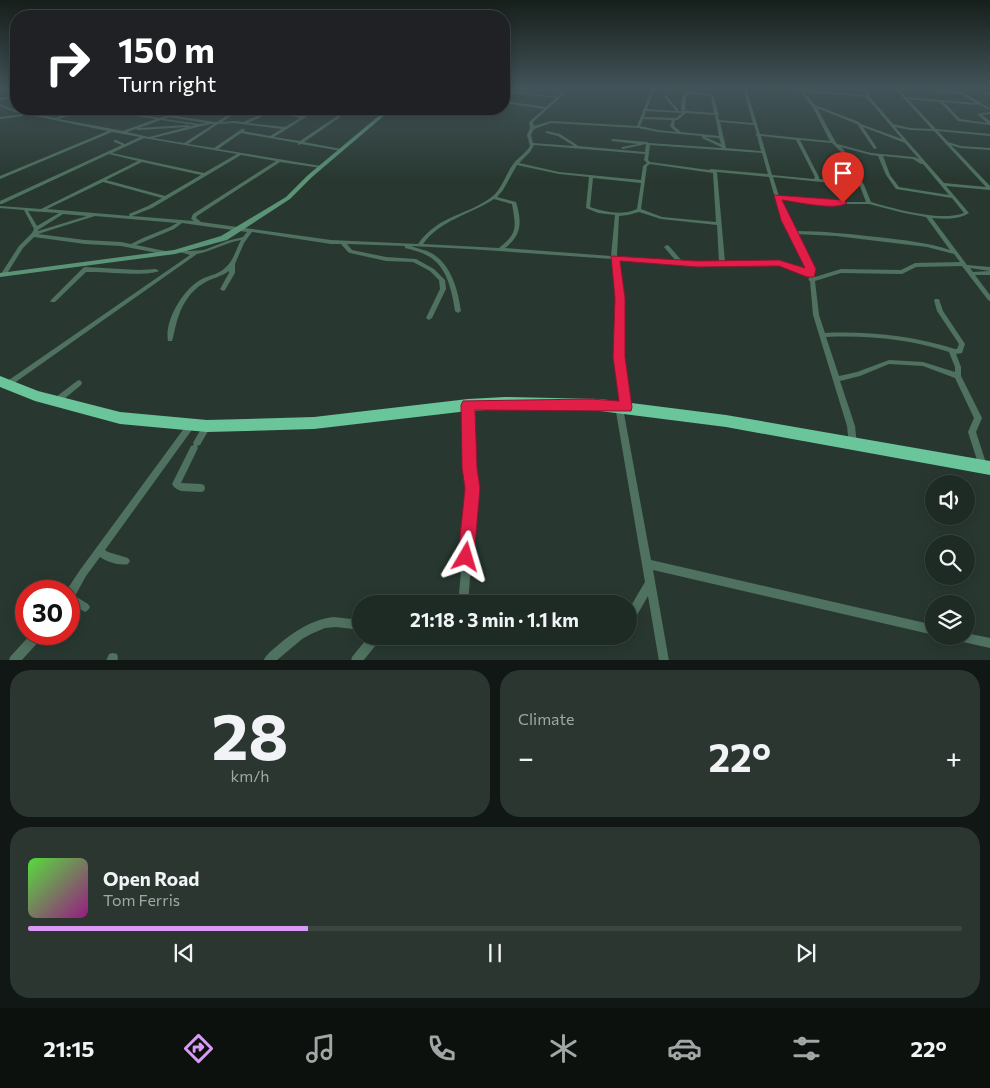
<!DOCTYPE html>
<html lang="en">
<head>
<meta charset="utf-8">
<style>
	:root { --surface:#1e2a24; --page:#2b3631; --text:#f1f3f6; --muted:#a1a7a6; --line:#3c4641; --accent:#da9af6 }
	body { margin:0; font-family:Commissioner,sans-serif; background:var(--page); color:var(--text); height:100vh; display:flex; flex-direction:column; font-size:19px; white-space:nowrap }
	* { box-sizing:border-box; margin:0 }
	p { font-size:16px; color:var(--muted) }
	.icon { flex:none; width:28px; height:28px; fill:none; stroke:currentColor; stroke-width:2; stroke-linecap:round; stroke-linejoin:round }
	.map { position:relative; height:660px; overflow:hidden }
	.panel { display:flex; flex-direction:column; gap:10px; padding:10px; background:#101714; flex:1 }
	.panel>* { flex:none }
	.banner { position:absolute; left:10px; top:10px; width:500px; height:105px; border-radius:20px; box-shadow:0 2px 12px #0003,0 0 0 1px var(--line); background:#202124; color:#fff; overflow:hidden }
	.fabs { position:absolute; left:925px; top:475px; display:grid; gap:10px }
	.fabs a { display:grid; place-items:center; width:50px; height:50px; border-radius:50%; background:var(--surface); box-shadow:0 2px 12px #0003,0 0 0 1px var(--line); font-size:25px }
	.speed { position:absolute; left:15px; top:580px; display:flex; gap:10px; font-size:25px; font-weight:700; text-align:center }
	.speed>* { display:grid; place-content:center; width:65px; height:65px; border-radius:50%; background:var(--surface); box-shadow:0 2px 12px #0003,0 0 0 1px var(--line); line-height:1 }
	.speed .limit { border:8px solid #d22; background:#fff; color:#111 }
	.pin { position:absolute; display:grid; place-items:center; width:42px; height:42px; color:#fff; margin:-51px -21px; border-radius:50% 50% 50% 0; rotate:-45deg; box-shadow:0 0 5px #0007 }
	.pin .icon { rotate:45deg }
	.me { position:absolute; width:55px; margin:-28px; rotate:7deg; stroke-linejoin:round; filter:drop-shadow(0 0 4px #0008) }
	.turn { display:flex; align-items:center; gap:18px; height:105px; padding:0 25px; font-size:22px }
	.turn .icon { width:65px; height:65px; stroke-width:2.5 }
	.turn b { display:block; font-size:35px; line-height:42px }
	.big { font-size:38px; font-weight:700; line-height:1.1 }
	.panel .card { flex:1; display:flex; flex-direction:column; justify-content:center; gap:8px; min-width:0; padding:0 18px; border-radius:20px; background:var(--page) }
	.panel .dial { align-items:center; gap:0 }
	.dial b { font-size:65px; line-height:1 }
	.song { display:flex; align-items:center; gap:15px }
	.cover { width:60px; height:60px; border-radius:8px; background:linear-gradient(135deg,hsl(110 70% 55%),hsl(310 70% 35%)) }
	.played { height:5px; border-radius:2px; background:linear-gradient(90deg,var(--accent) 30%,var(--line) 30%) }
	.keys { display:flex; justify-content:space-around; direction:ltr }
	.heat { display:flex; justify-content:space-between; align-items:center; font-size:28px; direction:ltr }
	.panel .tiles { flex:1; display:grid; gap:10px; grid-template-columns:1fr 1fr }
	.card:last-child { grid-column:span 2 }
	.trip { position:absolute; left:352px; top:595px; width:285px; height:50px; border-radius:25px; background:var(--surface); box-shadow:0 2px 12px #0003,0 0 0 1px var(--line); font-weight:700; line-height:50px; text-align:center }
	.tabs { display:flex; height:80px; justify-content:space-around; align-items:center; background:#0c110e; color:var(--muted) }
	.tabs .icon { width:35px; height:35px }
	.tabs .on { color:var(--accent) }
	.tabs b { font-size:22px; color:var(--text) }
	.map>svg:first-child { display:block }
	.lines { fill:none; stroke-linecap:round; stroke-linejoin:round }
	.street { fill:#4f715f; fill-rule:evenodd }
	.secondary { fill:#5b9377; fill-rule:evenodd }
	.highway { fill:#6ac59a; fill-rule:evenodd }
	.route { fill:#e11d48; stroke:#92132f }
</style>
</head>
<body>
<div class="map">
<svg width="990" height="661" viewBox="0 0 990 661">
	<rect width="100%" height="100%" fill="#283830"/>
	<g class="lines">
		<!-- street -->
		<path class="street" d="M551 88H554L563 92 567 88H571L533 122 534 126 551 121 637 126 652 88 713 94 718 113 720 114 718 115 719 120 753 123 743 88H746L760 134 830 141 813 108 801 92 764 89 763 88H774L866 95V88H869V96L893 124 910 128 932 129 896 90 882 89 881 88 962 92C972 96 980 104 990 108V110L978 104 976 105 944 102 960 119 987 123 977 114 990 112V114L982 115 990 121V125L958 121 940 102 908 99 936 129 990 134V136L938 131 948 142 961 146 990 148V150L960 148 951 145 990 186V190L946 186 969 213C958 220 945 219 932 218L967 265 990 267V271L970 268 973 272 990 271V275H975L990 295V301L988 300 962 266 916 267 902 274 841 273 815 281 819 315 825 333C868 331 914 336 955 349H957L959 344 937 311 934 300 935 299H939L943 311 965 344 962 353 956 354 961 367V376L982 418 976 432 987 466 986 468 983 469 980 468 979 466 968 432 974 418 955 378 923 366 889 364 860 376 840 381 855 426 857 445 856 447 853 448 850 447 849 445 847 426 813 315 810 281 808 280 809 279V275L789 266 779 265 698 266 617 260 623 298 622 357 630 407 629 409 626 410 623 408 651 560 934 625V635L653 570 669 661H659L648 596 633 622 629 623V609L645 582 615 406 616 404 619 403 622 405 616 357 617 298 612 259 469 249 411 246C418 249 427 250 433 254 452 266 458 291 461 311L458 313 455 311C452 291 447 266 428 256 421 252 413 250 405 248V246L347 244 352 250 386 257 416 259 434 269 445 280 446 289 432 318 429 320 426 318 440 289 439 280 430 271 413 262 386 261 350 253 348 252 341 244H331L252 232 249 236 244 243 235 264V273L225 290 223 291 220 289 229 273V271C221 277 212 278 204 283 190 291 181 306 177 321 175 327 174 334 172 341H168C164 320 184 288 202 279 210 275 220 274 226 267 234 260 236 249 241 240 225 243 212 251 197 254L10 386H6L5 384 6 382 190 255 180 252V250L190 251 204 250 227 241 243 237 247 232 182 223 174 229 136 245 170 252V254L168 255 121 246 85 244 34 237 23 248 6 275H2L1 274 19 246 32 233 34 229 24 210 0 208V206L41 209 138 161 109 154 2 204H0V201L122 145 114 142V140H116L125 144 140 137 112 132 0 179V176L108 131 14 112 0 106V104C9 108 23 114 33 113 40 113 46 109 54 109L53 110 36 114 57 118V117L86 109H91L90 110 59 119 123 131 156 119 96 110 94 109H101L137 114 149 109H153L142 115 160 118 169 115 215 122H217L235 110H226L224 109H241L222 122 234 121 243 122 274 109H278L248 123 285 127 300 118 283 114 279 109H283L285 112 303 116 315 109H319L274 137 300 141 337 116 344 109H348L339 118 304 142 341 149H342V151L301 144 298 145V143L241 133 218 149 321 166 323 167 321 168 280 162 197 216 196 218 201 222 331 240 418 244C439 214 468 216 493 196 503 187 506 173 514 163 519 157 526 153 530 146L527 135 530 128 529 122 544 109 504 103V101L546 107 556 98 504 92V90L557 97 561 94ZM654 90 688 93 682 96 681 110 683 111 685 110 686 97 692 94 711 96 714 113 688 111 687 110 685 111H678V109L665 94 663 95 676 111 647 109ZM900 90 961 94 976 103 906 97ZM804 92 866 97 902 139 861 124 859 122 815 105ZM817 108 857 124 874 149 877 148 863 127 905 143 919 159 914 157 871 153 837 144 835 141ZM646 111 682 113 676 118 644 117ZM686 113 715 115 719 136 681 132 674 126 675 120H678ZM169 117 206 123 200 124 165 119ZM643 119 672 120 670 126 676 132 658 130 640 126ZM161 120 195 125 149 137 127 132 136 129 138 130 188 127 190 126 188 125 139 128ZM720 122 754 125 757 134 755 135 757 136 761 151 726 148ZM234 123 282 129 270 136 243 131 245 130 244 129H242L214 148 188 144 218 124ZM551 123 638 128 658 132 702 136V138L721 147 722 148 649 143 647 142 613 139 611 140 612 141 638 144 622 147 621 148 623 149 646 144 645 152 578 146 577 145 560 134 547 131 545 132 546 133 558 136 574 146 533 143 531 135 534 129ZM210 124H214L184 143 153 138ZM895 127 910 130 934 131 986 187 944 183ZM761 136 796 140 815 177 814 179 772 175ZM705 137 719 138 721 144ZM144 138 237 154 204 173 112 153ZM800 140 832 143 840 151 859 183 819 179V177ZM534 145 645 154 644 160 647 163 643 166 641 180 559 172 519 163 530 152ZM650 145 762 153 768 174 711 169 709 170 650 162 648 160ZM841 147 871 155 878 156 886 175 896 189 952 198 964 213C941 222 895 209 871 202L864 185 844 150ZM241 155 276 161 193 214 191 219 194 221 132 216 152 208ZM883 156 913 159 921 164H923L949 195 899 187 890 175ZM142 162 201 175 165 196 106 180ZM650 164 713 173 716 222 662 217 641 209 647 166ZM517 165 559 174 589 177 586 208 598 213 615 215 611 256 505 248C522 235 522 222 516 202L497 197 503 190ZM717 172 769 177 777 205 808 271 792 264 779 261 725 262ZM773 177 860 186 866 202H826L779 196ZM593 178 641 183 637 209C622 216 605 212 590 207ZM103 182 162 198 148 206 129 214V215L130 216 47 209ZM494 199 512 204C516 227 518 233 499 248L423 244C440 220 471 214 494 199ZM779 199 826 204H869L904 213 926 217 950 250C927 242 902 240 877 237 849 234 822 231 795 231L781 205ZM28 211 59 213 37 226ZM639 212 661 219 717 225 719 262 682 261 669 246 667 245 664 247 676 261 617 256 619 216 628 215ZM63 214 87 216 38 231V230ZM95 216 177 223 170 227 143 238 131 244 121 242 85 240 38 234ZM796 234 836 236 927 247 954 254 960 262 915 263 901 270 841 269 815 277 814 269ZM826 337C867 335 910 339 949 352L955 367V372L923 362 889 360 857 372 839 376Z
			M960 88H965L990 94 988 95Z
			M16 95V97L0 100V98Z
			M22 114H23V116L0 119V117Z
			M85 267 139 270 156 269 159 271C146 277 103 271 86 272L55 302H51L50 301 83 268Z
			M79 380 81 381 82 383 81 385 58 404 55 405 52 404 51 402 52 400 77 381Z
			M468 402 471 403 472 405 474 468 477 488 468 604H458L469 488 466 468 464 405 465 403Z
			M191 422 194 423 195 425 194 427 105 550 108 552 128 558 130 561 128 564C120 566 107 562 100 557L86 576 75 596 88 604 90 607 88 610 85 612 69 603V591H66L80 570 188 423Z
			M207 423 210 424 211 426 200 445 197 446 198 448 181 483 201 484 204 485 205 488 204 491 201 492 181 491C177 489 174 488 172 484L191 446 194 445 193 443 194 441 204 424Z
			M333 617 361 620V630L336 627 325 628 311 634 302 639 276 661H263C266 655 272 650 277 646 293 632 311 620 333 617Z
			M966 633 990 638V648L954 640 953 636H966Z
			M31 634H43L42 638 21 661H9L10 657Z
			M369 636H381L380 640 363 661H351L352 657Z
			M113 653 117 654 118 658 117 661H106L109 654Z"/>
		<!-- secondary -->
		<path class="secondary" d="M387 109H392L312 177 290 199 227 240 175 254 0 277V273L174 250 221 236 286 197 308 175Z"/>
		<!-- highway -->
		<path class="highway" d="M0 376 38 391 120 412 207 420 314 417 468 399 505 397 600 399 726 415 990 461V475L726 427 600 411 505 409 468 411 314 429 207 432 120 424 35 401 0 387Z"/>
	</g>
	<!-- sky -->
	<linearGradient id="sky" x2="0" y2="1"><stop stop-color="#161f1a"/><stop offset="0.49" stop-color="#425359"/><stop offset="1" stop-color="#425359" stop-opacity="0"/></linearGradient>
	<rect width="990" height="180" fill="url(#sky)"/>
	<!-- route -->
	<path class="route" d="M774 195 843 200 847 203C836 211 797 202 782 200L816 269 814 277H807L779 266 698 267 620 261 625 298V357L632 407 631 411 475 410 477 468 480 488 474 557 472 563 466 565 460 563 458 557 465 488 462 468 461 405 463 401 590 399 619 401 613 357 615 298 611 256 698 261 779 260 805 268 781 220Z"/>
</svg>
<div class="fabs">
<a><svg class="icon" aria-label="sound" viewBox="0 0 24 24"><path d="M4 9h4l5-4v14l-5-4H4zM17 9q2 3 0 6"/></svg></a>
<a><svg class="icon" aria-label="search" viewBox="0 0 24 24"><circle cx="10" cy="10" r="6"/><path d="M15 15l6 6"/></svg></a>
<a><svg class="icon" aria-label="layers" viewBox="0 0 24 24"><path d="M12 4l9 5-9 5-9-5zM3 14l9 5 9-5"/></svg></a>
</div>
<div class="speed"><div class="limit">30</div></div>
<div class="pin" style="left:843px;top:203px;background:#d93025"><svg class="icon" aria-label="arrive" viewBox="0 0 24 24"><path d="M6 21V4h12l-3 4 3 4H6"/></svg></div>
<svg class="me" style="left:466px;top:557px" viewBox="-20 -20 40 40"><path d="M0-17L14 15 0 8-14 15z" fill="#e11d48" stroke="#fff" stroke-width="4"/></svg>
<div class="trip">21:18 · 3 min · 1.1 km</div>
<div class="banner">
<div class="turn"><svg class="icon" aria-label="right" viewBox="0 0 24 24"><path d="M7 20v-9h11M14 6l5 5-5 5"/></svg><div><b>150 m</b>Turn right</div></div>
</div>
</div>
<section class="panel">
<div class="tiles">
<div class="card dial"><b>28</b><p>km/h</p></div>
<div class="card"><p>Climate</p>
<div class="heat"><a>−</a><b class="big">22°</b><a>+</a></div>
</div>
<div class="card">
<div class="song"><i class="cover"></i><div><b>Open Road</b><p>Tom Ferris</p></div></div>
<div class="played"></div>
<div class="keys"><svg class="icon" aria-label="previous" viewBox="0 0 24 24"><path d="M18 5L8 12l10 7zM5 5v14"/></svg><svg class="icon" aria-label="pause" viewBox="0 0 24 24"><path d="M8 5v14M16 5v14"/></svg><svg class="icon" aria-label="next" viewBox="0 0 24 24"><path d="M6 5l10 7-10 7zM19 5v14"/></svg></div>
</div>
</div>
</section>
<nav class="tabs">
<b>21:15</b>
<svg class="icon on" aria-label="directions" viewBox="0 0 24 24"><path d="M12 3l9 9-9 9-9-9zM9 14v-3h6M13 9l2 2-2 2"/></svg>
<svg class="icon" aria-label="music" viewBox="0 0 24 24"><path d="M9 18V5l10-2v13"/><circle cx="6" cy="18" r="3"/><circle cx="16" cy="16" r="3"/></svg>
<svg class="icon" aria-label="phone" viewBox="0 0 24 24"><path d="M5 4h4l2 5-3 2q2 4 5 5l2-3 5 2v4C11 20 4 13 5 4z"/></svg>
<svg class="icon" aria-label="climate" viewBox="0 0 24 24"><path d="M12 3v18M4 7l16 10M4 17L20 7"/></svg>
<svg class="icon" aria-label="car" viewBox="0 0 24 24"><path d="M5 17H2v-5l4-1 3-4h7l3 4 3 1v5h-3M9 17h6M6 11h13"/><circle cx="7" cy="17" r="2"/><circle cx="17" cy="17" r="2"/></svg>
<svg class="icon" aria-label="filters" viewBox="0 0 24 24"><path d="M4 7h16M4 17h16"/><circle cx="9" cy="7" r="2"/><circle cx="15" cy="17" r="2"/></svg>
<b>22°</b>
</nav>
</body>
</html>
